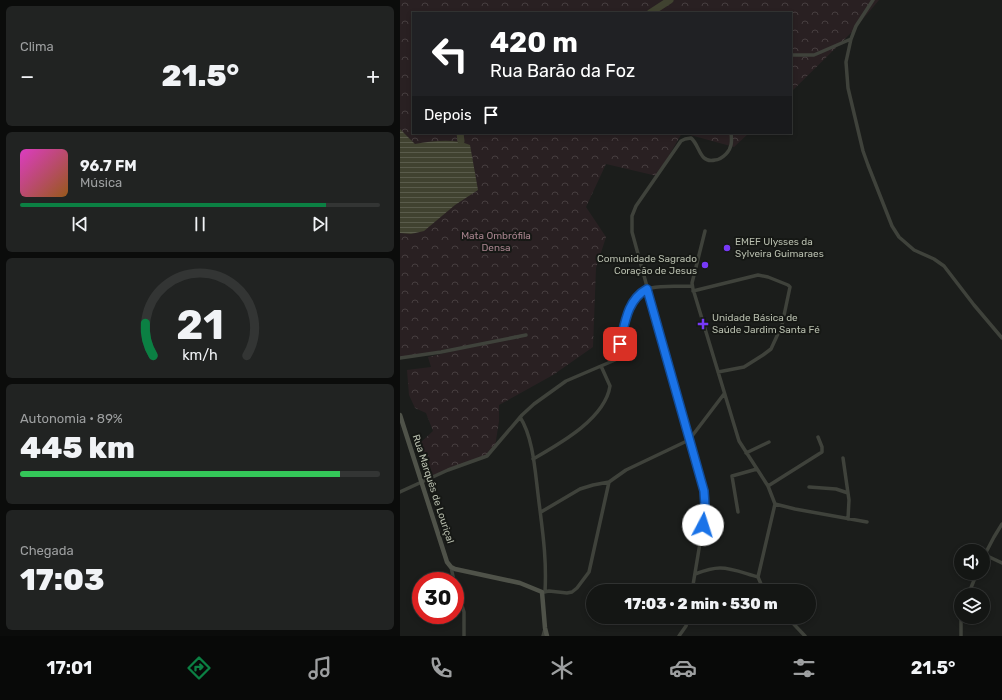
<!DOCTYPE html>
<html lang="pt">
<head>
<meta charset="utf-8">
<style>
	:root { --surface:#141614; --page:#212322; --text:#f1f3f6; --muted:#9d9fa0; --line:#333534; --accent:#0b8043 }
	body { margin:0; font-family:Rubik,sans-serif; background:var(--page); color:var(--text); height:100vh; display:flex; flex-direction:column; font-size:15px; white-space:nowrap }
	* { box-sizing:border-box; margin:0 }
	p { font-size:13px; color:var(--muted) }
	.icon { flex:none; width:22px; height:22px; fill:none; stroke:currentColor; stroke-width:2; stroke-linecap:round; stroke-linejoin:round }
	.map { position:relative; flex:1; overflow:hidden }
	.details { display:flex; flex-direction:column; gap:6px; padding:6px; background:#0b0c0b; width:400px }
	.details>* { flex:none }
	.banner { position:absolute; left:12px; top:12px; width:380px; height:122px; border-radius:0px; box-shadow:0 2px 6px #0003,0 0 0 1px var(--line); background:#202124; color:#fff; overflow:hidden }
	.controls { position:absolute; left:554px; top:544px; display:grid; gap:8px }
	.controls a { display:grid; place-items:center; width:36px; height:36px; border-radius:50%; background:var(--surface); box-shadow:0 2px 6px #0003,0 0 0 1px var(--line); font-size:20px }
	.speed { position:absolute; left:12px; top:572px; display:flex; gap:8px; font-size:20px; font-weight:700; text-align:center }
	.speed>* { display:grid; place-content:center; width:52px; height:52px; border-radius:50%; background:var(--surface); box-shadow:0 2px 6px #0003,0 0 0 1px var(--line); line-height:1 }
	.speed .limit { border:6px solid #d22; background:#fff; color:#111 }
	.pin { position:absolute; display:grid; place-items:center; width:34px; height:34px; color:#fff; margin:-17px; border-radius:8px; box-shadow:0 2px 6px #0006 }
	.me { position:absolute; width:44px; margin:-22px; rotate:5deg; stroke-linejoin:round; filter:drop-shadow(0 0 3px #0008) }
	.turn { display:flex; align-items:center; gap:14px; height:84px; padding:0 12px; font-size:18px }
	.turn .icon { width:52px; height:52px; stroke-width:2.5 }
	.turn b { display:block; font-size:28px; line-height:34px }
	.then { display:flex; align-items:center; height:38px; padding:0 12px; background:#0003; gap:8px; font-size:15px }
	.big { font-size:30px; font-weight:800; line-height:1.1 }
	.details .tile { flex:1; display:flex; flex-direction:column; justify-content:center; gap:6px; min-width:0; padding:0 14px; border-radius:6px; background:var(--page) }
	.details .dial { align-items:center; gap:0 }
	.dial svg { height:104px; overflow:visible; fill:none; stroke:var(--line); stroke-width:7; stroke-linecap:round; text-anchor:middle }
	.dial text { fill:var(--text); stroke:none }
	.song { display:flex; align-items:center; gap:12px }
	.cover { width:48px; height:48px; border-radius:6px; background:linear-gradient(135deg,hsl(310 70% 55%),hsl(30 70% 35%)) }
	.played { height:4px; border-radius:2px; background:linear-gradient(90deg,var(--accent) 85%,var(--line) 85%) }
	.keys { display:flex; justify-content:space-around; direction:ltr }
	.heat { display:flex; justify-content:space-between; align-items:center; font-size:22px; direction:ltr }
	.charge { height:6px; border-radius:3px; background:linear-gradient(90deg,#34c759 89%,var(--line) 0) }
	.trip { position:absolute; left:186px; top:584px; width:230px; height:40px; border-radius:20px; background:var(--surface); box-shadow:0 2px 6px #0003,0 0 0 1px var(--line); font-weight:800; line-height:40px; text-align:center }
	.menu { display:flex; height:64px; justify-content:space-around; align-items:center; background:#080908; color:var(--muted) }
	.menu .icon { width:28px; height:28px }
	.menu .current { color:var(--accent) }
	.menu b { font-size:18px; color:var(--text) }
	main { display:flex; flex:1; min-height:0 }
	.map>svg:first-child { display:block }
	.forest { fill:url(#forest-crowns) }
	.water { fill:url(#water-rules) }
	.lines { fill:none; stroke-linecap:round; stroke-linejoin:round }
	.river { stroke:#404230; stroke-width:7 }
	.street { stroke:#3f423b; stroke-width:3.5 }
	.secondary { stroke:#4f5249; stroke-width:4.5 }
	.route-casing { stroke:#114b97; stroke-width:10 }
	.route { stroke:#1a73e8; stroke-width:7 }
	.poi-dot { fill:#7739f7; stroke:#161815; stroke-width:1.5 }
	.labels { text-anchor:middle; dominant-baseline:central; stroke-width:4; stroke-linejoin:round; paint-order:stroke }
	.park-label { font-size:10px; fill:#a8848e; stroke:#161815 }
	.poi-label { font-size:10px; fill:#b7bdad; stroke:#161815; text-anchor:start }
	.street-label { font-size:10px; fill:#b7bdad; stroke:#161815 }
</style>
</head>
<body>
<main>
<section class="details">
<div class="tile"><p>Clima</p>
<div class="heat"><a>−</a><b class="big">21.5°</b><a>+</a></div>
</div>
<div class="tile">
<div class="song"><i class="cover"></i><div><b>96.7 FM</b><p>Música</p></div></div>
<div class="played"></div>
<div class="keys"><svg class="icon" aria-label="previous" viewBox="0 0 24 24"><path d="M18 5L8 12l10 7zM5 5v14"/></svg><svg class="icon" aria-label="pause" viewBox="0 0 24 24"><path d="M8 5v14M16 5v14"/></svg><svg class="icon" aria-label="next" viewBox="0 0 24 24"><path d="M6 5l10 7-10 7zM19 5v14"/></svg></div>
</div>
<div class="tile dial"><svg viewBox="0 0 100 80">
<path d="M14 69A42 42 0 1 1 86 69"/>
<path d="M14 69A42 42 0 0 1 8 44" stroke="#0b8043"/>
<text x="50" y="56" font-size="32" font-weight="700">21</text>
<text x="50" y="72" font-size="11">km/h</text>
</svg></div>
<div class="tile"><p>Autonomia · 89%</p><b class="big">445 km</b><div class="charge"></div></div>
<div class="tile"><p>Chegada</p><b class="big">17:03</b></div>
</section>
<div class="map">
<svg width="602" height="636" viewBox="0 0 602 636">
	<defs>
		<pattern id="forest-crowns" width="20" height="18" patternUnits="userSpaceOnUse"><rect width="20" height="18" fill="#292022"/><path d="M2 6a3 3 0 1 1 6 0M12 15a3 3 0 1 1 6 0" fill="none" stroke="#463e3f"/></pattern>
		<pattern id="water-rules" width="6" height="5" patternUnits="userSpaceOnUse"><rect width="6" height="5" fill="#404230"/><path d="M0 2.5h6" fill="none" stroke="#595b4b"/></pattern>
	</defs>
	<rect width="100%" height="100%" fill="#1b1d1b"/>
	<!-- forest -->
	<path class="forest" d="M0 0H479L452 32 391 92V13H13V133H282L257 176 206 164 186 207 206 237 196 268 193 347 153 375 99 405V421L95 447 89 455 30 477 19 444 33 431 26 413 15 408 9 395 7 370 31 367 28 357 113 337 0 358Z
		M283 133H349L334 147Z"/>
	<!-- water -->
	<path class="water" d="M0 129 15 144C32 141 54 138 70 145L78 190 55 205 24 231 11 234 0 233Z"/>
	<g class="lines">
		<!-- river -->
		<path class="river" d="M250 13 270 0
			M60 133 61 141"/>
		<!-- street -->
		<path class="street" d="M473 0 456 26 451 39 446 62 448 88 463 151 468 165 492 226 499 237 514 250 534 259 544 266 574 305 602 338
			M391 55H414L451 39
			M305 231 292 283 293 289 339 441 368 486 375 504 358 577
			M293 291 358 275 368 277 388 285 390 287 382 325 371 349 363 355 344 367 318 372
			M0 358 41 352 126 335
			M120 417C133 437 135 470 138 494 142 528 147 557 145 592
			M346 453 369 442
			M443 458 449 500 448 519
			M133 459C159 444 205 419 210 386L201 366
			M368 486 422 452V447L418 437
			M409 487 436 489 448 493
			M0 492 48 470 87 456 122 415 134 404 166 381 215 360 218 354C222 334 226 293 251 288 264 285 279 287 292 286
			M375 504 395 509 467 522
			M141 512 180 489 193 485 209 482 226 470 289 440 324 394
			M338 512 332 476 357 469
			M585 555 602 563
			M583 558 594 537 602 524
			M51 567 54 581
			M295 574C303 571 312 568 320 568 333 568 346 574 358 577L364 591
			M55 583 64 612V636
			M292 591 303 525 304 494 232 232V216L236 206 281 141 285 139 291 138C300 145 299 164 315 160 319 160 323 157 326 154 332 148 332 141 331 133
			M144 592 149 591 167 593 172 592 177 588 189 572 209 482
			M568 595 577 573
			M387 617 405 636
			M143 636 145 629
			M279 636 286 626 288 617
			M561 636V617"/>
		<!-- secondary -->
		<path class="secondary" d="M0 415 47 562 51 567 55 569 120 583 142 592 145 628 147 636"/>
	</g>
	<g class="lines">
		<!-- route casing -->
		<g class="route-casing">
			<path id="route" d="M220 344C225 323 227 300 247 289L304 491 305 506 303 525"/>
		</g>
		<!-- route -->
		<use href="#route" class="route"/>
	</g>
	<!-- markers -->
	<g class="poi-dot">
		<circle cx="327" cy="248" r="4"/>
		<circle cx="305" cy="265" r="4"/>
		<path d="M301 318h4v4h4v4h-4v4h-4v-4h-4v-4h4z"/>
	</g>
	<g class="labels">
		<!-- park labels -->
		<g class="park-label">
			<text x="96" y="236">Mata Ombrófila<tspan x="96" dy="12">Densa</tspan></text>
		</g>
		<!-- poi labels -->
		<g class="poi-label">
			<text x="335" y="242">EMEF Ulysses da<tspan x="335" dy="12">Sylveira Guimaraes</tspan></text>
			<text x="297" y="259" text-anchor="end">Comunidade Sagrado<tspan x="297" dy="12">Coração de Jesus</tspan></text>
			<text x="312" y="318">Unidade Básica de<tspan x="312" dy="12">Saúde Jardim Santa Fé</tspan></text>
		</g>
		<!-- street labels -->
		<g class="street-label">
			<text transform="translate(33 489) rotate(72)">Rua Marquês de Louriçal</text>
		</g>
	</g>
</svg>
<div class="controls">
<a><svg class="icon" aria-label="sound" viewBox="0 0 24 24"><path d="M4 9h4l5-4v14l-5-4H4zM17 9q2 3 0 6"/></svg></a>
<a><svg class="icon" aria-label="layers" viewBox="0 0 24 24"><path d="M12 4l9 5-9 5-9-5zM3 14l9 5 9-5"/></svg></a>
</div>
<div class="speed"><div class="limit">30</div></div>
<div class="pin" style="left:220px;top:344px;background:#d93025"><svg class="icon" aria-label="arrive" viewBox="0 0 24 24"><path d="M6 21V4h12l-3 4 3 4H6"/></svg></div>
<svg class="me" style="left:303px;top:525px" viewBox="-20 -20 40 40"><circle r="19" fill="#fff"/><path d="M0-13L10 11 0 6-10 11z" fill="#1a73e8"/></svg>
<div class="trip">17:03 · 2 min · 530 m</div>
<div class="banner">
<div class="turn"><svg class="icon" aria-label="left" viewBox="0 0 24 24"><path d="M17 20v-9H6M10 6l-5 5 5 5"/></svg><div><b>420 m</b>Rua Barão da Foz</div></div>
<div class="then">Depois<svg class="icon" aria-label="arrive" viewBox="0 0 24 24"><path d="M6 21V4h12l-3 4 3 4H6"/></svg></div>
</div>
</div>
</main>
<nav class="menu">
<b>17:01</b>
<svg class="icon current" aria-label="directions" viewBox="0 0 24 24"><path d="M12 3l9 9-9 9-9-9zM9 14v-3h6M13 9l2 2-2 2"/></svg>
<svg class="icon" aria-label="music" viewBox="0 0 24 24"><path d="M9 18V5l10-2v13"/><circle cx="6" cy="18" r="3"/><circle cx="16" cy="16" r="3"/></svg>
<svg class="icon" aria-label="phone" viewBox="0 0 24 24"><path d="M5 4h4l2 5-3 2q2 4 5 5l2-3 5 2v4C11 20 4 13 5 4z"/></svg>
<svg class="icon" aria-label="climate" viewBox="0 0 24 24"><path d="M12 3v18M4 7l16 10M4 17L20 7"/></svg>
<svg class="icon" aria-label="car" viewBox="0 0 24 24"><path d="M5 17H2v-5l4-1 3-4h7l3 4 3 1v5h-3M9 17h6M6 11h13"/><circle cx="7" cy="17" r="2"/><circle cx="17" cy="17" r="2"/></svg>
<svg class="icon" aria-label="filters" viewBox="0 0 24 24"><path d="M4 7h16M4 17h16"/><circle cx="9" cy="7" r="2"/><circle cx="15" cy="17" r="2"/></svg>
<b>21.5°</b>
</nav>
</body>
</html>
